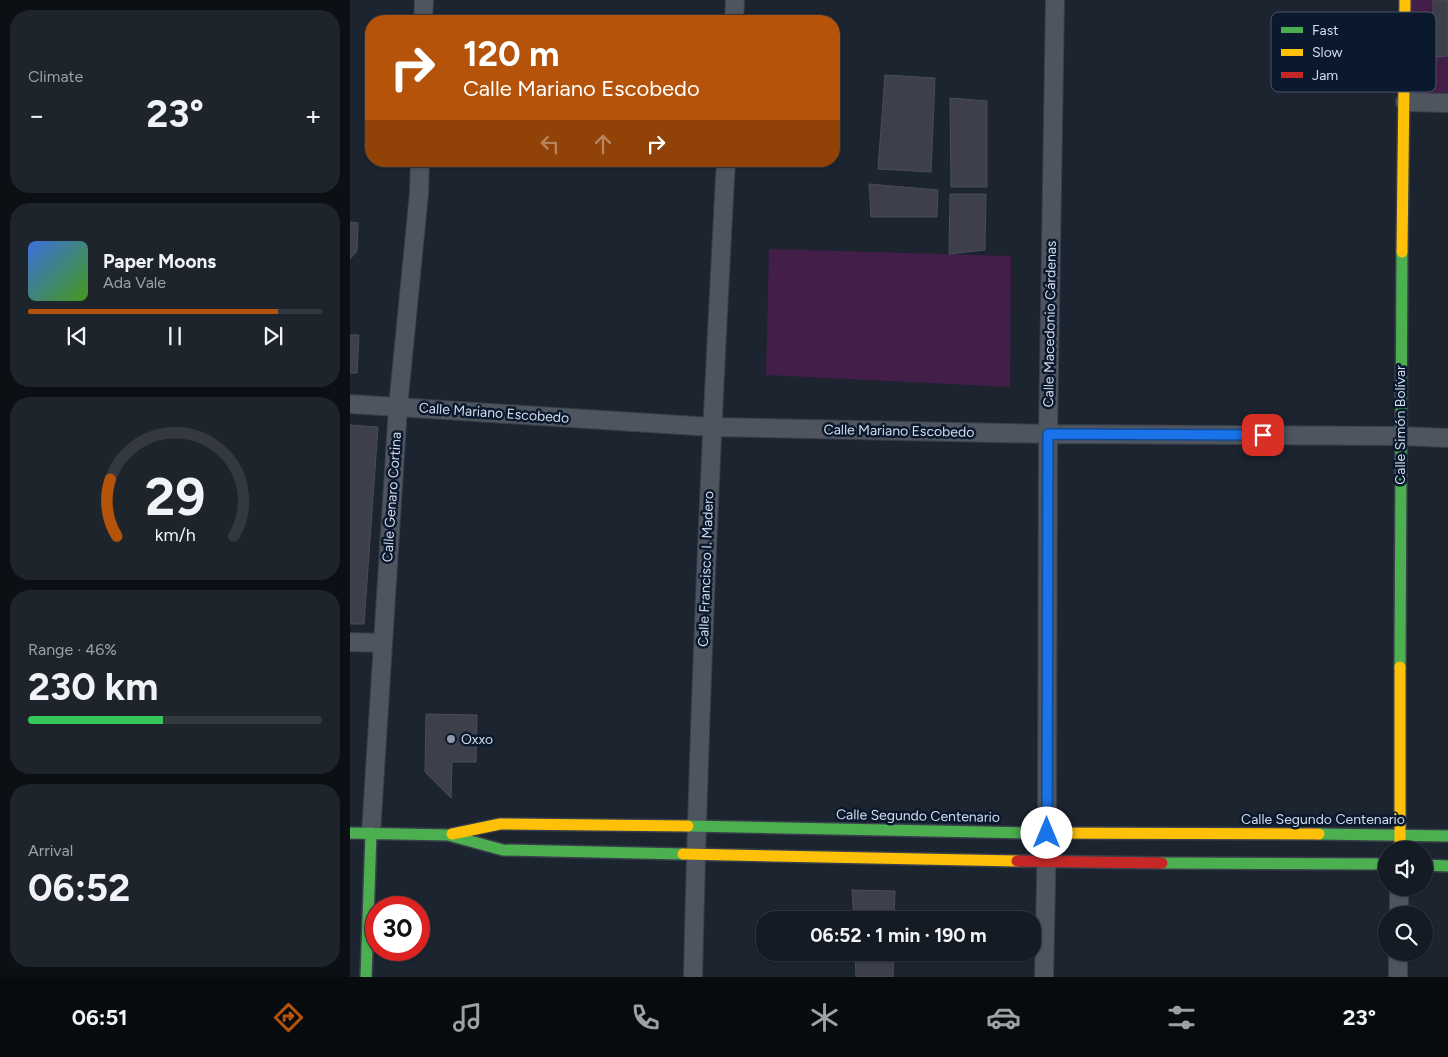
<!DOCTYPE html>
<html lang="en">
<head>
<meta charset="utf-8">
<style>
	:root { --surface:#151b24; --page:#1e242c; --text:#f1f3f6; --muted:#9da1a6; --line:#343941; --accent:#b45309 }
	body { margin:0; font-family:Figtree,sans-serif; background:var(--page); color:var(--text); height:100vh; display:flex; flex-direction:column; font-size:19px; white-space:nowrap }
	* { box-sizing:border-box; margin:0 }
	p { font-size:16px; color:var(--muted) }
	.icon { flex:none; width:28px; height:28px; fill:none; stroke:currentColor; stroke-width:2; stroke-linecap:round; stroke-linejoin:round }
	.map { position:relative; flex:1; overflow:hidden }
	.details { display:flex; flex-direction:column; gap:10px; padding:10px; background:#0c0f14; width:350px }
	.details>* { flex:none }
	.hud { position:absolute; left:15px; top:15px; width:475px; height:152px; border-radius:20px; box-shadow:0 1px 4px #0004,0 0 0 1px var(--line); background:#b45309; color:#fff; overflow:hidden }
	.buttons { position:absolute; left:1028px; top:841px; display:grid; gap:10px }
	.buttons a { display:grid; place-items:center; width:55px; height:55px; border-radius:50%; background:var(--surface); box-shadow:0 1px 4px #0004,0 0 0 1px var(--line); font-size:25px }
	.speed { position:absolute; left:15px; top:896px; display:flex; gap:10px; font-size:25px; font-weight:700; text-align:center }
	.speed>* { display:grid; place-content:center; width:65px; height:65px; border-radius:50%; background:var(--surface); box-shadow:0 1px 4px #0004,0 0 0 1px var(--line); line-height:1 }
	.speed .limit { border:8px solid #d22; background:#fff; color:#111 }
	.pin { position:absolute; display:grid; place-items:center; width:42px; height:42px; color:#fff; margin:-21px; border-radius:10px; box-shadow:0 2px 8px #0006 }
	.me { position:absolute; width:55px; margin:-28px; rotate:0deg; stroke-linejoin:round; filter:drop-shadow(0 0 4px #0008) }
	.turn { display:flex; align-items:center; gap:18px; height:105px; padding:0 15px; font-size:22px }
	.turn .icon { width:65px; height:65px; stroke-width:2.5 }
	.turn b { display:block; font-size:35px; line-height:42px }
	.lanes { display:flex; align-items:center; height:48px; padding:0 15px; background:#0003; justify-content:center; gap:25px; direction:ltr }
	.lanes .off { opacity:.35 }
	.big { font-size:38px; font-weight:700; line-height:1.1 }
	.details .card { flex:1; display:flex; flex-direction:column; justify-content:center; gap:8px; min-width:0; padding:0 18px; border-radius:20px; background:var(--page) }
	.details .dial { align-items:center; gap:0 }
	.dial svg { height:130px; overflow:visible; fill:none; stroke:var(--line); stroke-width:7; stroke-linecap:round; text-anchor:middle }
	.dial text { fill:var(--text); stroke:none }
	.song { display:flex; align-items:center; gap:15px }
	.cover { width:60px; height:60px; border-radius:8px; background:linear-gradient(135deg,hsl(220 70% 55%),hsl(100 70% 35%)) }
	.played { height:5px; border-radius:2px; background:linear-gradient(90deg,var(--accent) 85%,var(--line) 85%) }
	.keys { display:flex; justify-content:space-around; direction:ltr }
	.heat { display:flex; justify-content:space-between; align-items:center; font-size:28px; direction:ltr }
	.charge { height:8px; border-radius:4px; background:linear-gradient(90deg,#34c759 46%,var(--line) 0) }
	.trip { position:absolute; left:406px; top:911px; width:285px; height:50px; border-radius:20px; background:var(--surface); box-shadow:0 1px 4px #0004,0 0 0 1px var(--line); font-weight:700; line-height:50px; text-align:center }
	.tab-bar { display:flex; height:80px; justify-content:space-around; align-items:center; background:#080b0e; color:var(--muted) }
	.tab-bar .icon { width:35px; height:35px }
	.tab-bar .current { color:var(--accent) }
	.tab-bar b { font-size:22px; color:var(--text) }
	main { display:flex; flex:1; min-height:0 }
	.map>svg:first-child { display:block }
	.green { fill:#431e48 }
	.building { fill:#3d404b; stroke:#4a4c58 }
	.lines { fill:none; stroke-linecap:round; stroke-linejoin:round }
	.street-casing { stroke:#393f4a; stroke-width:20 }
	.fast-casing { stroke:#393f4a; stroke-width:14 }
	.slow-casing { stroke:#393f4a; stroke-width:14 }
	.jam-casing { stroke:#393f4a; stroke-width:14 }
	.street { stroke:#4e555e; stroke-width:18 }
	.fast { stroke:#4caf50; stroke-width:11 }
	.slow { stroke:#ffc107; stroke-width:11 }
	.jam { stroke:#c62828; stroke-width:11 }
	.route-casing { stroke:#114b97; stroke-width:12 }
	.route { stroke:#1a73e8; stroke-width:9 }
	.poi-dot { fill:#939caa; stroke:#0b192e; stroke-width:2 }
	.labels { text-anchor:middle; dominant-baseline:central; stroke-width:5; stroke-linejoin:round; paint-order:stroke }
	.street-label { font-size:14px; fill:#d3ddec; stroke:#0b192e }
	.poi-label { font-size:14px; fill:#d3ddec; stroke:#0b192e; text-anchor:start }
	.key { fill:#0b192e; stroke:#475467; stroke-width:1 }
	.key-label { font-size:14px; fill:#d3ddec }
</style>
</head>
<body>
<main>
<section class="details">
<div class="card"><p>Climate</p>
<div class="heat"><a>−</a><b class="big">23°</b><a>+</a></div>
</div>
<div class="card">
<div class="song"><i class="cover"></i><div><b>Paper Moons</b><p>Ada Vale</p></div></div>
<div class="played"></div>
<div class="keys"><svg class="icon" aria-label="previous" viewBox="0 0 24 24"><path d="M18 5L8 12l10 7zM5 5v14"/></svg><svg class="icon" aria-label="pause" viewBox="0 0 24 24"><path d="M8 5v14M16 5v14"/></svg><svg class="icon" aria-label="next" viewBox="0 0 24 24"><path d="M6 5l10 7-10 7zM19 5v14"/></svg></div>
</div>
<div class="card dial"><svg viewBox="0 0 100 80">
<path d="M14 69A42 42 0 1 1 86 69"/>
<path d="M14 69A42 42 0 0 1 10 34" stroke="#b45309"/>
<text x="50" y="56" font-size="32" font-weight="700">29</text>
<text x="50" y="72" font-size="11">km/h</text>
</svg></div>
<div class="card"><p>Range · 46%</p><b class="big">230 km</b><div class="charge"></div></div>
<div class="card"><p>Arrival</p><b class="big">06:52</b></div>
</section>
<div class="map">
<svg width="1098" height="977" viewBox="0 0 1098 977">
	<rect width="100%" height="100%" fill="#1c2430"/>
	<!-- green -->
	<path class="green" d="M1055 0H1098V103L1055 102Z
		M419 249 661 256 660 387 416 375Z"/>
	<!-- building -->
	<path class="building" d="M1083 0H1098V56L1083 57Z
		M535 75 585 78 581 172 528 169Z
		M600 98 637 101V187H601Z
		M428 161H463V163L428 166Z
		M519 184 588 190 587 217H521Z
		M600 194H636L635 250 599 254Z
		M0 222 8 223 7 251 0 259Z
		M0 335H9L7 373H0Z
		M0 425 28 427 14 624H0Z
		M76 714 127 715 126 762H102L101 798 75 772Z
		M502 890 545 891 544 920H504Z
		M505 952H544L543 977H506Z"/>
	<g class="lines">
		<!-- street casing -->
		<g class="street-casing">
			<path id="street" d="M73 21 74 0
				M384 21 385 0
				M1055 102 1098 103
				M0 404 362 427 698 434 1050 436 1098 438
				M0 642 32 643
				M21 833 48 407 69 193 70 161
				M1049 915V888
				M343 977C349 705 361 433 376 161
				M694 977 697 833 698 434 705 0
				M1048 977V952"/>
		</g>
		<!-- fast casing -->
		<g class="fast-casing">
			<path id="fast" d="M1050 667 1052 252
				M338 826 679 833
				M0 833 98 835 153 850 333 854
				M969 834 1098 836
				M812 863 1036 864
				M1074 865 1098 866
				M16 977 21 833"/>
		</g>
		<!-- slow casing -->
		<g class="slow-casing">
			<path id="slow" d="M1052 252 1055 0
				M1050 667V848
				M679 833 969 834
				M102 834 150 824 338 826
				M333 854 667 861"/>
		</g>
		<!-- jam casing -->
		<g class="jam-casing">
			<path id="jam" d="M667 861 812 863"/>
		</g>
		<!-- street -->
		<use href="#street" class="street"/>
		<!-- fast -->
		<use href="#fast" class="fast"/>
		<!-- slow -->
		<use href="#slow" class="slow"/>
		<!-- jam -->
		<use href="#jam" class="jam"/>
	</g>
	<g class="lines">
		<!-- route casing -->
		<g class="route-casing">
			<path id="route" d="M697 833 698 434 913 435"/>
		</g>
		<!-- route -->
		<use href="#route" class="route"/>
	</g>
	<!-- markers -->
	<circle class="poi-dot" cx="101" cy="739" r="5"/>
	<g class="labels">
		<!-- street labels -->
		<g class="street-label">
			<text transform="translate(700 324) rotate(-89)">Calle Macedonio Cárdenas</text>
			<text transform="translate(144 413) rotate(4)">Calle Mariano Escobedo</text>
			<text transform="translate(1050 425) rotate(-90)">Calle Simón Bolívar</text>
			<text transform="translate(549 431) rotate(1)">Calle Mariano Escobedo</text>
			<text transform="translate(42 497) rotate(-86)">Calle Genaro Cortina</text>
			<text transform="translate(356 569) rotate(-88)">Calle Francisco I. Madero</text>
			<text transform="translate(568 816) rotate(1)">Calle Segundo Centenario</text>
			<text x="973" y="819">Calle Segundo Centenario</text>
		</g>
		<!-- poi labels -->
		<g class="poi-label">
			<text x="111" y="739">Oxxo</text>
		</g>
	</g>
	<!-- legend -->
	<rect x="921" y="12" width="165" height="80" rx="8" class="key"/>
	<rect x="931" y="27" width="22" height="6" fill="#4caf50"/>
	<rect x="931" y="49" width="22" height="7" fill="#ffc107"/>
	<rect x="931" y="72" width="22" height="6" fill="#c62828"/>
	<g class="key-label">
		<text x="962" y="35">Fast</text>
		<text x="962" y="57">Slow</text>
		<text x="962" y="80">Jam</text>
	</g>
</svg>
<div class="buttons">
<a><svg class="icon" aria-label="sound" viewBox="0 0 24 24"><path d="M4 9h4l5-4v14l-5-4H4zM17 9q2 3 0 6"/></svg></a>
<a><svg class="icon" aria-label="search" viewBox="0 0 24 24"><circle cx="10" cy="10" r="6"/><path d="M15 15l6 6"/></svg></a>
</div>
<div class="speed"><div class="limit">30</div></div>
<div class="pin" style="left:913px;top:435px;background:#d93025"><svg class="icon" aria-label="arrive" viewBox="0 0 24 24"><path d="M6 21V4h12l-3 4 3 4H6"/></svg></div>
<svg class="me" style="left:697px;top:833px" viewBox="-20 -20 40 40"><circle r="19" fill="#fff"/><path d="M0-13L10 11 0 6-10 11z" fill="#1a73e8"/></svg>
<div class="trip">06:52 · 1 min · 190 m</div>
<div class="hud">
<div class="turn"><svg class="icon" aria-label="right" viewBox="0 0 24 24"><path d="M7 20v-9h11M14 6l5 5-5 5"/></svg><div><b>120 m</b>Calle Mariano Escobedo</div></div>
<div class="lanes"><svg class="icon off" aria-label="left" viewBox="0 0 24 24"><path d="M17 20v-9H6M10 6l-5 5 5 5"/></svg><svg class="icon off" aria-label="ahead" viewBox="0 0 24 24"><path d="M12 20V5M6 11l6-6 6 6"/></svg><svg class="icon" aria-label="right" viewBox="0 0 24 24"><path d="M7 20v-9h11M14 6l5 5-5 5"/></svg></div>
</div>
</div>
</main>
<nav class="tab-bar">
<b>06:51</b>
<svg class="icon current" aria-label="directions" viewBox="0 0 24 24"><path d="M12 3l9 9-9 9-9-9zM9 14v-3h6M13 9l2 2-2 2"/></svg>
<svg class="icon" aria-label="music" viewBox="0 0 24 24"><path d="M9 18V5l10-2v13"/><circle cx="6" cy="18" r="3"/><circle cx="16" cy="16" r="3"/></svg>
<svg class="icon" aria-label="phone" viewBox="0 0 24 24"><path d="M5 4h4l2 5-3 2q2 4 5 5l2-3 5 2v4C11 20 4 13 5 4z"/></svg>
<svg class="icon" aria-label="climate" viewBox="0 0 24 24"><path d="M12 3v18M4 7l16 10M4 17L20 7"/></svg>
<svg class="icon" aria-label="car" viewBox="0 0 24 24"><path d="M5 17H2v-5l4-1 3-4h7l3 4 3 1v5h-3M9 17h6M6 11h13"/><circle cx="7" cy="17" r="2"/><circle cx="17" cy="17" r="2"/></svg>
<svg class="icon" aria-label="filters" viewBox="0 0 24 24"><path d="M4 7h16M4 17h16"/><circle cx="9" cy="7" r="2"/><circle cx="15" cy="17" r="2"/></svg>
<b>23°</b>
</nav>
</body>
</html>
